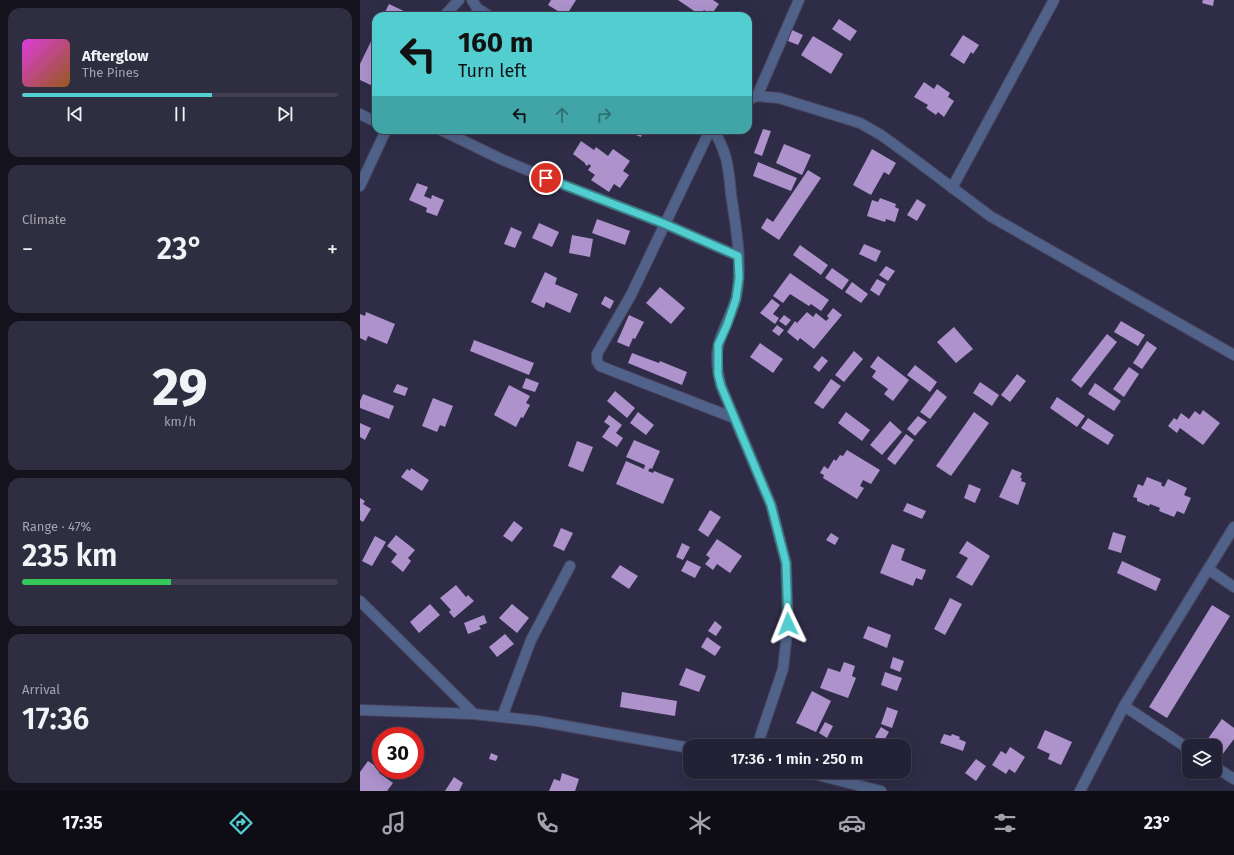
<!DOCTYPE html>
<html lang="en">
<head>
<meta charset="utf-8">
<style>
	:root { --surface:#232135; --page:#2f2e41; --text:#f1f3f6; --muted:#a3a3ad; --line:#403e50; --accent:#52cdd0 }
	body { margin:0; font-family:"Fira Sans",sans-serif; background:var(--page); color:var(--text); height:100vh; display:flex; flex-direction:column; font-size:15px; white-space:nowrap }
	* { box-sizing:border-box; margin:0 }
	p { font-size:13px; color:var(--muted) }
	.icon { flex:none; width:22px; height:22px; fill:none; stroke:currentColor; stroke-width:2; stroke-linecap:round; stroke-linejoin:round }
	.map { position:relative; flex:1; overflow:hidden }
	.sheet { display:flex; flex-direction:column; gap:8px; padding:8px; background:#13121d; width:360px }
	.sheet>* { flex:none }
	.guide { position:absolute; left:12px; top:12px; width:380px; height:122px; border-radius:12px; box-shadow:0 4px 16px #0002,0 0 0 1px var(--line); background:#52cdd0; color:#111; overflow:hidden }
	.controls { position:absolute; left:822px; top:739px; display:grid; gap:8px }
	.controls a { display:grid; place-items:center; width:40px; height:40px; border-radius:8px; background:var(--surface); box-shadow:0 4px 16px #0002,0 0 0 1px var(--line); font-size:20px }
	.speed { position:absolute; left:12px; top:727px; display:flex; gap:8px; font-size:20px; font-weight:700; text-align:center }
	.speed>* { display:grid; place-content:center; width:52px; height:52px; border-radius:50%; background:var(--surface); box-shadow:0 4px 16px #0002,0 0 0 1px var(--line); line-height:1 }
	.speed .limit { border:6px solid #d22; background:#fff; color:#111 }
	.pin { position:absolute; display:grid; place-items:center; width:34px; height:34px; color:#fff; margin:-17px; border:2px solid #fff; border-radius:50%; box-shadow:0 1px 4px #0007 }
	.me { position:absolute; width:44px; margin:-22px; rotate:358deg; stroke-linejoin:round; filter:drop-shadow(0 0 3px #0008) }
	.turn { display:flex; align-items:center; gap:14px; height:84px; padding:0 20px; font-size:18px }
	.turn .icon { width:52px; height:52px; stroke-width:2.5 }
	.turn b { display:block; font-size:28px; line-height:34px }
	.lanes { display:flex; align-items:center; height:38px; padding:0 20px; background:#0003; justify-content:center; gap:20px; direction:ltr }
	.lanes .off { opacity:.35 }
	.big { font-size:30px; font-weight:600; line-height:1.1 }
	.sheet .widget { flex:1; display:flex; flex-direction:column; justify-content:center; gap:6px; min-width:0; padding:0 14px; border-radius:12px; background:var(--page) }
	.sheet .dial { align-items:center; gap:0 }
	.dial b { font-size:52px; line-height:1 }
	.song { display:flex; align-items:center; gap:12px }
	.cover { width:48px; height:48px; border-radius:6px; background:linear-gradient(135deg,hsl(300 70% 55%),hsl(30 70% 35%)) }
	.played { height:4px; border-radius:2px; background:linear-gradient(90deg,var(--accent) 60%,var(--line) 60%) }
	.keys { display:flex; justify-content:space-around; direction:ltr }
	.heat { display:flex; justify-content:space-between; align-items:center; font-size:22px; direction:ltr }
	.charge { height:6px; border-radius:3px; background:linear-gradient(90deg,#34c759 47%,var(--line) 0) }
	.trip { position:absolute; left:323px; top:739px; width:228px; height:40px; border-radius:12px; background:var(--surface); box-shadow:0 4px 16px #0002,0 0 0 1px var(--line); font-weight:600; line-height:40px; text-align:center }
	.tabs { display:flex; height:64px; justify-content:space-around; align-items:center; background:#0e0d15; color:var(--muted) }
	.tabs .icon { width:28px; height:28px }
	.tabs .on { color:var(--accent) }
	.tabs b { font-size:18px; color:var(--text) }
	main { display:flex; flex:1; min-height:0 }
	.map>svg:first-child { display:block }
	.building { fill:#ad92cc }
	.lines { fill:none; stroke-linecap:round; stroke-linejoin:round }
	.minor-casing { stroke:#4a4761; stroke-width:12 }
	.tertiary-casing { stroke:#4a4761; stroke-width:12 }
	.minor { stroke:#506289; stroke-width:10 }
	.tertiary { stroke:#506289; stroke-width:10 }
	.route-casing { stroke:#358587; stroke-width:10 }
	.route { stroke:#52cdd0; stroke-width:7 }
</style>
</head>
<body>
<main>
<section class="sheet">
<div class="widget">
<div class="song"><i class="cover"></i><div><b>Afterglow</b><p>The Pines</p></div></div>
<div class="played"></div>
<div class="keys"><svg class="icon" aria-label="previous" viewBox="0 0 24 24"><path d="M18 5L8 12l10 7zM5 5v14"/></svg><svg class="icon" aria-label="pause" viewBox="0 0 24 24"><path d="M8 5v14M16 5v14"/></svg><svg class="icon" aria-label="next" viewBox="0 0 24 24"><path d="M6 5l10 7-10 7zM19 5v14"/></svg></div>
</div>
<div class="widget"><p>Climate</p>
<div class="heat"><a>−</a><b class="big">23°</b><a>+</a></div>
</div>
<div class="widget dial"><b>29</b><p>km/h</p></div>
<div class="widget"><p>Range · 47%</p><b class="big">235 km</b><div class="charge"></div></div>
<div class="widget"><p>Arrival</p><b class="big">17:36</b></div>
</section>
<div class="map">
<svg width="874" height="791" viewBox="0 0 874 791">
	<rect width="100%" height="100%" fill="#2f2c47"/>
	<!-- building -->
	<path class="building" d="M191 0H216L206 16 188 5Z
		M318 0H353L359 4 351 15 344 10 340 15Z
		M843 0H854L853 6 842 3Z
		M29 4 48 13 47 16H23Z
		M479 19 497 31 490 41 472 29Z
		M432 30 443 35 438 45 428 41Z
		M16 31V79L13 86 0 80V64Z
		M603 35 619 45 613 54 611 52 604 64 590 55Z
		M453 36 483 54 471 74 441 55Z
		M564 82 574 89 577 84 590 93 588 97 594 101 584 117 578 112 576 115 566 108 568 105 554 97Z
		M403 129 411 131 402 156 394 153Z
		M263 130H283L281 137Z
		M221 141 234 150 236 147 248 156 253 149 270 161 263 171 269 175 260 188 254 184 249 192 231 180 235 175 228 170 231 166 229 164 227 166 225 164V163L213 154Z
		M424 144 451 155 442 175 416 163Z
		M512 149 536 163 529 175 524 172 511 195 493 185Z
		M398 162 437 178 431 191 393 176Z
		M448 170 461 178 419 240 401 228 407 218 413 222Z
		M57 183 68 187 64 196 71 199 72 195 84 200 77 216 66 212 67 208 49 200Z
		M520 198 536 204 535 207 539 209 535 222 526 219 525 222 507 216 512 200 518 202Z
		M557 199 566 205 557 221 547 215Z
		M237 219 270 231 265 245 232 233Z
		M179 223 199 232 192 247 172 238Z
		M151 227 162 232 155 248 144 244Z
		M212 235 233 239 230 257 209 253Z
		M504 244 521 251 516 262 499 254Z
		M440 245 468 265 461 275 433 255Z
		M526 266 535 271 528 281 519 275Z
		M472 268 489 280 482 290 465 278Z
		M185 272 197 278 195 284 218 294 210 313 186 302 184 308 171 302Z
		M430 273 469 300 461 311 451 304 449 306 430 294 423 303 413 296Z
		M517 279 526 284 519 296 510 290Z
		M492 282 508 294 501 303 485 292Z
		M300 287 325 308 311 324 286 303Z
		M245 296 254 301 250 309 241 304Z
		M412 299 420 305 413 314 419 318 415 324 400 313Z
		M473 308 482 315 454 349 440 338 438 341 427 332 435 321 437 323 447 312 453 317 456 313 466 321 469 318 467 316Z
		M6 312 35 324 27 344 8 336 6 341 0 338V314L5 316Z
		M269 315 284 322 275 339 273 338 269 347 257 342Z
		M424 315 431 320 426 326 419 321Z
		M761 321 785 335 778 346 754 332Z
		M417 325 424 330 419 336 412 331Z
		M594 327 613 349 596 363 577 342Z
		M747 334 757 342 721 388 711 380Z
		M114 340 174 363 169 375 110 351Z
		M787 341 797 348 782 369 773 363Z
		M400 343 423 359 413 373 390 357Z
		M494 351 503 359 484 382 475 375Z
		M272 353 299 363 300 361 327 372 322 385 268 363Z
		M462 356 468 361 459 372 453 367Z
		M518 356 549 380 533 401 524 394 528 389 512 377 516 371 510 367Z
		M555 365 577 382 570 392 547 375Z
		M769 367 779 374 764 397 753 389Z
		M657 374 666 381 650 402 641 395Z
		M166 378 179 383 175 392 162 388Z
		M471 379 481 386 463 409 454 403Z
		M620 382 639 395 632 406 613 393Z
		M735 383 761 401 754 411 728 394Z
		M37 384 48 388 45 396 33 392Z
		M149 385 170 396 166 403 170 405 163 418 161 417 156 427 134 415Z
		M577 389 587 397 570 419 560 412Z
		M255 391 275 408 267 418 247 401Z
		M3 394 34 406 29 419 0 408V401Z
		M697 397 725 416 717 427 690 408Z
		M73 398 93 406 85 427 80 425 77 432 62 426Z
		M843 410 860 423 843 445 820 428 817 433 808 426 814 418 817 420 821 413 829 419 835 411 840 415Z
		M278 412 294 425 286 435 270 423Z
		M486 412 510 430 502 441 478 423Z
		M614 412 629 423 591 476 576 466Z
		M249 415 262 425 256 433 263 438 257 447 242 437 250 426 244 422Z
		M558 416 567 422 555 436 547 429Z
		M728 418 754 435 748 445 721 428Z
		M530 421 542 432 522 455 510 445Z
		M0 423 11 428 5 440 0 437Z
		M546 434 554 440 535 465 527 459Z
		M274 440 300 451 292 469 290 468 288 471 293 473 294 471 314 479 303 504 256 484 266 461 284 469 285 465 266 457Z
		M217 441 233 447 223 472 208 466Z
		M487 450 520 470 511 484 503 480 500 486 504 488 497 499 463 478 464 475 460 473 464 466 468 469 474 459 476 461 480 455 483 456Z
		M51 468 69 480 62 491 41 477 47 469 50 471Z
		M652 469 662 473 660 478H662L661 481 666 483 658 505 639 497Z
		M787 477 802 483 801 485 804 487 808 479 827 488 824 495 831 498 824 514 817 511 814 517 799 511 800 508 790 504 789 506 777 501V498L773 497 778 484 783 486Z
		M609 484 621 489 615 503 604 498Z
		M0 498 5 501 3 504 11 509 3 522 0 520Z
		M547 503 566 511 562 519 543 511Z
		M350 510 361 517 348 537 338 530Z
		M154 521 163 528 152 542 143 536Z
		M201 528 213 533 204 551 193 546Z
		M753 532 766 536 761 553 748 549Z
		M471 533 479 538 475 545 466 540Z
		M36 535 55 550 48 558 51 561 43 572 31 562 37 554 27 546Z
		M15 536 26 542 12 566 2 561Z
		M357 539 382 556 370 573 357 564 353 570 345 564 350 558 346 555Z
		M607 541 630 556 612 586 596 577 608 558 599 553Z
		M322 543 330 547 323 560 316 557Z
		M532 544 545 549 541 560 566 570 562 580 556 578 553 586 520 573Z
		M327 560 341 567 335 578 321 571Z
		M762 561 801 579 796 591 757 573Z
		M260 565 278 576 269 589 251 577Z
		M96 585 106 597 108 595 114 601 94 618 89 612 91 610 80 598Z
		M590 598 602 604 585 635 574 629Z
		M70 604 80 615 59 633 50 622Z
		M152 604 169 618 157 633 139 618Z
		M852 605 870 616 807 718 789 707Z
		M124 615 127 623 119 626 121 629 108 634 104 623Z
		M355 621 362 627 356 636 348 631Z
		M508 626 531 635 527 648 503 638Z
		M145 634 154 644 137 657 129 647Z
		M347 637 361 647 355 656 341 647Z
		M533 657 544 661 540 672 530 668Z
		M484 662 495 666 492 676 496 678 488 698 460 688 468 668 480 672Z
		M326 668 346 676 339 692 319 685Z
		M525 672 542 678 537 691 521 685Z
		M452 691 471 701 456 732 436 723Z
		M262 692 317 701 315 716 260 707Z
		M527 707 538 711 532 728 521 724Z
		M862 719 874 728V739L862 755 855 750V746H849L845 743Z
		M465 722 473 726 467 738 459 733Z
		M521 727 529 732 523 742 515 737Z
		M685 730 712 742 701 765 688 759 690 754 677 748Z
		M584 734 591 736 592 734 600 737 599 739 606 742 603 751 580 743Z
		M650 747 665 757 655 773 649 769 646 774 632 765 641 751 646 754Z
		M131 753 138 756 136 761 129 759Z
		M616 759 626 766 616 781 605 773Z
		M8 761 21 770 19 773 33 783 27 791H0V772Z
		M202 773 219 779 215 791H189L194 779 200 781Z
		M94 777 103 783 99 791H85Z"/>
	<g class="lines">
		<!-- minor casing -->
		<g class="minor-casing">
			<path id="minor" d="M112 0 117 8 129 16
				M84 16 99 0
				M397 96 439 0
				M388 100 397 96 419 98 500 123 521 135 550 156 630 216 874 355
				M0 114 16 122
				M81 130 143 160 186 178 305 224 378 256
				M350 130 271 295 237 354V361L240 366 374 418
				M354 130C359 139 363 148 366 158 369 170 370 183 371 194 376 228 383 264 376 298 372 314 363 328 359 343 355 355 358 374 361 386L411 505 426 563 428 624 423 669 397 746
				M0 186 26 130
				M592 188 694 0
				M848 569 874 587
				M0 601 114 714
				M764 706 829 749
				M142 717 171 640 210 566
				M855 767 874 779
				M720 791 764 706 874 527"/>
		</g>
		<!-- tertiary casing -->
		<g class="tertiary-casing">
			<path id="tertiary" d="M0 710 114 714 178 721 330 748
				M446 772 521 791"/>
		</g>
		<!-- minor -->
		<use href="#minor" class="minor"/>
		<!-- tertiary -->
		<use href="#tertiary" class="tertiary"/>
	</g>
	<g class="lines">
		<!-- route casing -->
		<g class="route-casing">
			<path id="route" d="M186 178 305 224 378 256 379 278 376 299 367 325 358 345V374L361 386 411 505 426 563 428 624"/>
		</g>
		<!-- route -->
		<use href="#route" class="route"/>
	</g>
</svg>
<div class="controls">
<a><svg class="icon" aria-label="layers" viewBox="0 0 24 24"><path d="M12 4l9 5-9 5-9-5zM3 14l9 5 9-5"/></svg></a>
</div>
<div class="speed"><div class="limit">30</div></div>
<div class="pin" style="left:186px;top:178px;background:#d93025"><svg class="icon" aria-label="arrive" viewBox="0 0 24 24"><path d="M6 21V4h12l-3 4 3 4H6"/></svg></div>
<svg class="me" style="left:428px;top:624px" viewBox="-20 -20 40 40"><path d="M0-17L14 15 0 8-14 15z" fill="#52cdd0" stroke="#fff" stroke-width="4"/></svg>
<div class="trip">17:36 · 1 min · 250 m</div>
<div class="guide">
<div class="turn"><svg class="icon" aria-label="left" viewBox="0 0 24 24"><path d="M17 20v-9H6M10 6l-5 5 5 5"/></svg><div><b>160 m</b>Turn left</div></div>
<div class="lanes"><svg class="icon" aria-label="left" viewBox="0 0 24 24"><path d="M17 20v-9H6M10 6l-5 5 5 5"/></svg><svg class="icon off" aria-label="ahead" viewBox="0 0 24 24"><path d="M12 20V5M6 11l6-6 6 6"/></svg><svg class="icon off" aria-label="right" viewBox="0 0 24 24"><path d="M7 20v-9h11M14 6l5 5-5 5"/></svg></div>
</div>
</div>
</main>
<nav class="tabs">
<b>17:35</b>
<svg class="icon on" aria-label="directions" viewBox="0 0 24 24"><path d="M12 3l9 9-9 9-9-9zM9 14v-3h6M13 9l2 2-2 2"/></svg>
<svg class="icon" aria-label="music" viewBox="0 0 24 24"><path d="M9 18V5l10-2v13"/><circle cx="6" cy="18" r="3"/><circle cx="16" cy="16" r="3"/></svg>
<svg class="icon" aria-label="phone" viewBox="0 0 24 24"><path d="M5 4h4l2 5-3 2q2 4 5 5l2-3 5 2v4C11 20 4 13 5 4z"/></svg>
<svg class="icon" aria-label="climate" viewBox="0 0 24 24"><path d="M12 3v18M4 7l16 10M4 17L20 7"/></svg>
<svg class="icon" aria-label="car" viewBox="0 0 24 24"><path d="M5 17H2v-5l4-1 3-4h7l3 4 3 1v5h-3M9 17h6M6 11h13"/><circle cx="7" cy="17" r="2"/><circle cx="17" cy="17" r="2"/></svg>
<svg class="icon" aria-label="filters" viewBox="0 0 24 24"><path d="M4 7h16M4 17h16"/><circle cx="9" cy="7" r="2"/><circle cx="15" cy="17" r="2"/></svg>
<b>23°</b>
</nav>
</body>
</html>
